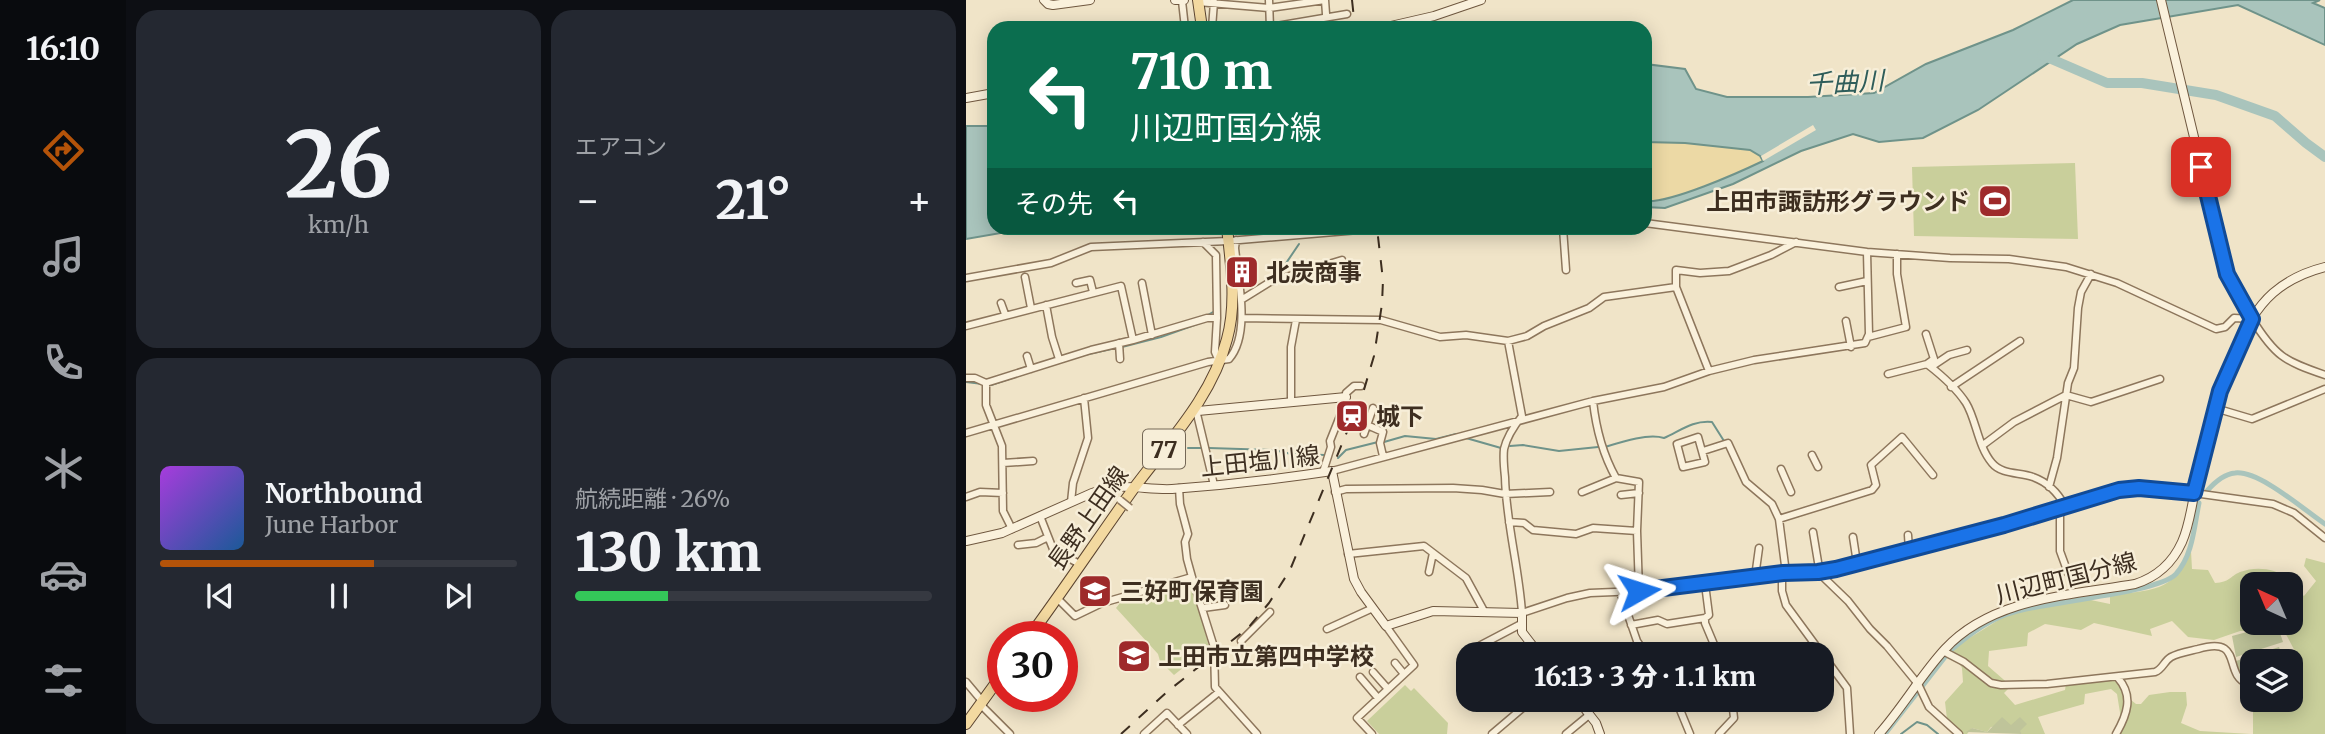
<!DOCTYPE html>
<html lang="ja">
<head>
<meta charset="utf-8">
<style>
	:root { --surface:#171b24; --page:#242831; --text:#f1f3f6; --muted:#9ea1a6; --line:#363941; --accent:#b45309 }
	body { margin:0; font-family:Merriweather,"Noto Sans JP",serif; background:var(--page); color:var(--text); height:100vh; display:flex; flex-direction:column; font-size:26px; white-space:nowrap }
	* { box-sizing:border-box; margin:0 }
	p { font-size:23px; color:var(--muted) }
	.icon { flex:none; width:38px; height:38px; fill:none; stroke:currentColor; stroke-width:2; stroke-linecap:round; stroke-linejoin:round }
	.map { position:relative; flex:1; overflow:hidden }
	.panel { display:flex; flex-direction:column; gap:10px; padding:10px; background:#0d0f14; width:840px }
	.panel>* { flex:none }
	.guide { position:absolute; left:21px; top:21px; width:665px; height:214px; border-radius:21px; box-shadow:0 4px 18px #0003; background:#0b6e4f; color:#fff; overflow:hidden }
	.needle { width:46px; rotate:316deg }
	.buttons { position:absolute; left:1274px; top:572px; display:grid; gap:14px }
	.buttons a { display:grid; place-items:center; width:63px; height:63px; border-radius:14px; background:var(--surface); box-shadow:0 4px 18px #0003; font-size:35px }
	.speed { position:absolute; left:21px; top:621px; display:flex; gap:14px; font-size:35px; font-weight:700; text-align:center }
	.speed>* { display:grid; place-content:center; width:91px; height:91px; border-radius:50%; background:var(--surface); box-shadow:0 4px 18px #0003; line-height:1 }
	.speed .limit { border:10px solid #d22; background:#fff; color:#111 }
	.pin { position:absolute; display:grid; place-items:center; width:60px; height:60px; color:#fff; margin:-30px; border-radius:14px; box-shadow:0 4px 10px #0006 }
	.me { position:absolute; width:77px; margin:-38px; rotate:84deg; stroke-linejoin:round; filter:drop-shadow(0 0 5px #0008) }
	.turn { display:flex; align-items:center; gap:24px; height:147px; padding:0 28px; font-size:32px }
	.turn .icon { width:91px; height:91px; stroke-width:2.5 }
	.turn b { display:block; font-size:49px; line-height:60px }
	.then { display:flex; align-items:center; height:66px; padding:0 28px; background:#0003; gap:14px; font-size:26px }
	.big { font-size:52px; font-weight:800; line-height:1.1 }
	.panel .tile { flex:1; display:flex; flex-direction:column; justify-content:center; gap:10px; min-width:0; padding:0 24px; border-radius:21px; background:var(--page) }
	.panel .dial { align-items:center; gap:0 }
	.dial b { font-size:91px; line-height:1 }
	.song { display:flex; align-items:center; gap:21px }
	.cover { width:84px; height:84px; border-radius:10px; background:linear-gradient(135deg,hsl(280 70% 55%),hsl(210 70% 35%)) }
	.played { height:7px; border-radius:4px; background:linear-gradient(90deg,var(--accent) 60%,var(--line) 60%) }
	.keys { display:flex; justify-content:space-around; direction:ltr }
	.heat { display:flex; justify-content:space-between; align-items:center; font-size:38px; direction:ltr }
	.charge { height:10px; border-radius:5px; background:linear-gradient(90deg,#34c759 26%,var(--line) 0) }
	.panel .tiles { flex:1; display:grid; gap:10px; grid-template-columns:repeat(2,1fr) }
	.trip { position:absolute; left:490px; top:642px; width:378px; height:70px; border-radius:21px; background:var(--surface); box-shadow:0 4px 18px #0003; font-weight:800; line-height:70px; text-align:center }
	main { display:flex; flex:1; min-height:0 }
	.tabs { display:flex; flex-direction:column; width:126px; justify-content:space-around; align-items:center; background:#090b0e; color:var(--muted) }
	.tabs .icon { width:49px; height:49px }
	.tabs .on { color:var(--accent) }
	.tabs b { font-size:32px; color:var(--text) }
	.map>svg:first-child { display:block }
	.green { fill:#c9cf9b }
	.sand { fill:#ecd9a5 }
	.cemetery { fill:#bfc49a }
	.water { fill:#a9c4bc; stroke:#6f938a; stroke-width:2 }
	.pier { fill:#f0e4c8 }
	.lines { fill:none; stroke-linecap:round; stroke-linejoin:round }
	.stream { stroke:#6f938a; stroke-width:2 }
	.canal { stroke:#a9c4bc; stroke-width:5 }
	.river { stroke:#a9c4bc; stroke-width:10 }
	.street-casing { stroke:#8d765c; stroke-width:9 }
	.secondary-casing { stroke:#6f573f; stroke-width:10 }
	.primary-casing { stroke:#5b4430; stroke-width:12 }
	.street { stroke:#faf1dc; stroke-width:6 }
	.secondary { stroke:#faf1dc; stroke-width:8 }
	.primary { stroke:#f3d9a0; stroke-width:10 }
	.rail { stroke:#3d2e20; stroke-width:2; stroke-dasharray:12 12; stroke-linecap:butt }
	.street-bridge-casing { stroke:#8d765c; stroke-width:9; stroke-linecap:butt }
	.street-bridge { stroke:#faf1dc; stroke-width:6 }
	.route-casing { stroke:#114b97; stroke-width:18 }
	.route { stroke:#1a73e8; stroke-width:12 }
	.labels { text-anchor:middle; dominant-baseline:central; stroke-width:5; stroke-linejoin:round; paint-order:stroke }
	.shield { fill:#f7eed8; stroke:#756857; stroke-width:2 }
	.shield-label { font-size:23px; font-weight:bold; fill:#3d2e20 }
	.poi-label { font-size:24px; font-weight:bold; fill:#3d2e20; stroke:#f7eed8; text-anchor:start }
	.street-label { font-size:24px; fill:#3d2e20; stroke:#f7eed8 }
	.water-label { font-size:26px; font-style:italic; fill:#2f5d5a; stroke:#f7eed8 }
</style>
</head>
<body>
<main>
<nav class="tabs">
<b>16:10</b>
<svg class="icon on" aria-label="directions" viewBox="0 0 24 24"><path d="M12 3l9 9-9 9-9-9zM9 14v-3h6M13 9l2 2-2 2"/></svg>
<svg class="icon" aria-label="music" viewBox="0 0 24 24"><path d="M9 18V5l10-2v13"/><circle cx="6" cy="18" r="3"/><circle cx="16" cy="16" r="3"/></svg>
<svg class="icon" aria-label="phone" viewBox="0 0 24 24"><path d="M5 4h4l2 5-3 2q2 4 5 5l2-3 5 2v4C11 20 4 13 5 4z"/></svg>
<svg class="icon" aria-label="climate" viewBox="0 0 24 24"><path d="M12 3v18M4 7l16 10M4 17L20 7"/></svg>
<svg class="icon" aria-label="car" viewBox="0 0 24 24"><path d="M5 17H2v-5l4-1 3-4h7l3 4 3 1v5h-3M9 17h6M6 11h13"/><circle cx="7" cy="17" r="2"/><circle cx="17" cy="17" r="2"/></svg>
<svg class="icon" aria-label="filters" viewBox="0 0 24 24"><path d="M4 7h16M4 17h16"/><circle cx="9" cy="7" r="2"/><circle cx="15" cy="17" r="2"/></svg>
</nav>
<section class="panel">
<div class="tiles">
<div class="tile dial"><b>26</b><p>km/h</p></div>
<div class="tile"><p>エアコン</p>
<div class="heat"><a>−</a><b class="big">21°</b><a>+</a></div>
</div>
<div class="tile">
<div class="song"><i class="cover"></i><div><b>Northbound</b><p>June Harbor</p></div></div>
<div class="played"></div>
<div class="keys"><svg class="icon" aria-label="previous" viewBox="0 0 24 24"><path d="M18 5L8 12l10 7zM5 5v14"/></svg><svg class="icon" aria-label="pause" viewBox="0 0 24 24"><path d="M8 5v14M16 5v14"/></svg><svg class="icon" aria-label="next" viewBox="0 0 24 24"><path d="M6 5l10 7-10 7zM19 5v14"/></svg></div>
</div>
<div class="tile"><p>航続距離 · 26%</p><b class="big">130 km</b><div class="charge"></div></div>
</div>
</section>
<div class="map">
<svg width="1359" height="734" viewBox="0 0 1359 734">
	<rect width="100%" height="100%" fill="#f0e4c8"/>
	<!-- green -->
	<path class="green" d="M1109 163 1112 239 948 236 946 167Z
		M1225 551 1226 569 1242 570 1249 583C1264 582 1263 577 1274 572 1290 566 1309 568 1323 579 1329 583 1331 591 1338 596L1350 581 1338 566 1340 558 1359 563V734H1287V712L1316 700H1325V680L1333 659 1314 623H1325V584H1286V623H1289L1284 631H1274L1248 640 1222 637 1206 621 1184 629 1186 636 1128 623 1115 630 1079 624 1062 633 1061 646 1023 651 1022 666 1045 686 1038 693 1049 705 1099 690 1100 684 1147 680C1160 688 1158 705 1155 719L1151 694 1145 689 1119 694 1118 704 1072 717 1079 734H1056L1045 725 1025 727 1021 732 1006 728 1001 734H995L981 719 979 702 997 682 996 668 986 652 997 642 1039 616 1061 609 1120 599 1144 604V595C1184 590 1208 593 1225 551Z
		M221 582 226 584 243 647 208 675 194 661 192 654 150 608 154 603Z
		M439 685 445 691 448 688 482 723 481 734H413L401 721Z
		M1204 692H1220L1221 705 1215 723 1234 731 1285 734H1153L1163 712 1165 700 1170 704H1175L1183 695Z"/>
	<!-- sand -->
	<path class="sand" d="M679 142 719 143 785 150 795 156 797 161C770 172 706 205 679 201Z"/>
	<!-- cemetery -->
	<path class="cemetery" d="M1311 624 1317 642 1270 657 1266 636Z
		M1313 647 1318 661 1286 662V680C1275 678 1271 673 1270 661Z
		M1036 717 1045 725 1054 717 1061 724 1054 731 1056 734 1000 732 1006 728 1021 732Z"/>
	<!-- water -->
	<path class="water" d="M1107 0H1354L1347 3 1359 8V45L1272 5 1154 25 1111 44 1012 110 957 138 913 142 887 134 835 151 767 184 699 208 679 207V201C703 204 774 172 797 161L794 156 784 150 719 143 679 142V64L719 69 730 89 761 97H842L908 93 960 64 1047 30Z
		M0 126H28V228H103H64L0 239Z"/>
	<!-- pier -->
	<path class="pier" d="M847 125 850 130 797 161 795 156Z"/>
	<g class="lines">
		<!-- stream -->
		<path class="stream" d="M310 278 333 244
			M242 315 247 312
			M156 347 195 337 237 322
			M118 355 150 348
			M0 382 25 385 89 364
			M500 438 535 448
			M418 442 439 436 470 439 490 434
			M544 446 557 445 593 451 632 447
			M639 447C655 442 682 433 698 438 714 431 727 420 746 422L758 441
			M222 448H235
			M243 448 308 450 325 454
			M328 454 359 455
			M372 458 380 450 412 442
			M935 734 951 722 961 725 972 734"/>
		<!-- canal -->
		<path class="canal" d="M1241 491C1248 483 1258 474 1269 473 1293 470 1338 510 1359 524
			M984 651C1002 635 1025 618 1048 612 1080 602 1192 593 1210 574 1227 555 1228 527 1233 503
			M919 734 979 657"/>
		<!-- river -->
		<path class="river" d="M1076 55 1141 83H1176L1250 95 1309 116 1340 143 1359 157"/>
		<!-- street casing -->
		<g class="street-casing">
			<path id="street" d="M303 0 304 28
				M359 0 361 28
				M216 1 219 28
				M232 2 303 8 359 0
				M304 27 381 14
				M246 28 248 2
				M679 223 901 252 984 258 1043 259 1100 267 1151 283 1250 329 1259 327 1268 318 1286 319C1309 356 1318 361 1359 375
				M597 228 600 270
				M237 242 250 255 251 318 249 352 253 361
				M59 277 65 308
				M0 278 85 263 125 247 262 241 416 228
				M110 283 124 280 127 292
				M176 283 186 335
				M710 287 743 371
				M873 287 901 281
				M275 300 304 282 376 260
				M35 303 39 314
				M80 305 86 337 93 359
				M276 318 415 320 474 337 500 335 542 341 561 336 578 326 623 308 638 297 710 287V270L734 273 763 271 805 255 830 242
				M880 321 885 347
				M0 326 155 286 167 340
				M960 334 968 359 961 364
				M902 337 940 327 931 274V254
				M542 341 556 416C548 426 541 436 538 449 537 458 538 468 539 477 540 523 553 567 556 613L601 598 624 593 673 591 816 573 852 572 870 569 1010 532 1162 488 1228 493 1307 504 1328 513 1359 538
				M153 343 154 359
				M61 356 65 369
				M965 367 983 355 1001 350
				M922 374 961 364C974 374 991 389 1000 403 1010 419 1012 447 1026 463 1036 475 1054 472 1067 477 1081 482 1092 493 1099 506
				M0 378H9L20 383 125 350 167 340 241 318H251
				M20 383V405L36 446 37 511 46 529
				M985 387 1054 341
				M627 401C630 429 636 453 650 478
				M325 402V347L330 320
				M1249 408 1286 419 1359 389
				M230 410 248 485
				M401 425 417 432 414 443 417 456
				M0 433 242 362 263 359C285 334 272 279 269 248L270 240
				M398 434 407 408
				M732 437 739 462 717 467 711 444Z
				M1017 445 1048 422 1100 395 1125 402 1194 379
				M737 451 762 443 780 482 806 504 813 519 820 573
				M846 455 852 467
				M37 463 67 461
				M815 469 825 492
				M366 471 627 401 698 387 743 371 788 360 899 343 903 334 901 252
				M357 472 365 447 364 441 380 401V393L388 386H395
				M1083 487 1091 458 1102 383 1108 368 1112 308 1115 292 1125 274
				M213 488 214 504 222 534 219 542 221 559 226 577
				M369 492 380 489 487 488 516 490 539 494 584 492
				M616 492 650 478 673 482 671 531 673 591
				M655 495 673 493
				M0 497 14 492 37 493
				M105 502 107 483 122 438 118 398
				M1094 507V551L1102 573
				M74 516 87 549 115 565
				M813 519 906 490 910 485 905 465 936 437 967 475
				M543 522 558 523 567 530 610 534 627 528 671 531
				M847 532 853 568 852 572 882 601 904 629 921 646 952 684 963 707 993 734
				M942 535 943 550
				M887 537 891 563
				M52 545 70 543 82 537
				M382 554 458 546 500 578 518 611
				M463 572 467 553
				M654 573 673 577
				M816 573V591L820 605 881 688 884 734
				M789 577 793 548
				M739 584 743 615 739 618V623L752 654
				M654 592 671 641 680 654
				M91 598 109 616 136 603 226 577 248 647 249 687 291 734
				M237 608 259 605
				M665 625 692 620 701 624 739 618
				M361 629 407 608
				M275 641 304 612
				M519 644 526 654
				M977 651 998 662 1025 683 1035 685 1081 684 1189 672C1197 669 1198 661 1205 657 1212 653 1224 651 1232 649 1279 635 1256 675 1282 684
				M507 652 515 645 555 624
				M429 663 438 674
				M407 672 422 689
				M394 677 412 698
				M0 682 16 701 17 707 44 734
				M710 700 724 734
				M212 725 253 692
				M178 734 201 713 221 734
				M406 734 391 718 448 665 420 626
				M526 734 566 700
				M600 734 623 715
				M753 734 768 718 766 700
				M1150 734C1161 715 1168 696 1152 678"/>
		</g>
		<!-- secondary casing -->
		<g class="secondary-casing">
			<path id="secondary" d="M78 0 82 4 87 5 124 0
				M209 0H218
				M1195 0 1261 274 1286 319
				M416 28 468 16 515 0
				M0 98 28 93
				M232 411 380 397
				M0 541 36 533 126 493C134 491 143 487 152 487 170 486 188 490 206 489 260 485 313 479 366 471L388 579 395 592 420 626 467 611 556 613V632L573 654
				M612 700 630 723 634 734
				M913 734C937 707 955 675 979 649 1026 598 1105 595 1169 584 1191 577 1207 562 1216 542 1225 522 1227 496 1232 474 1243 423 1267 328 1307 293 1322 280 1339 272 1359 267"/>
		</g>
		<!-- primary casing -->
		<g class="primary-casing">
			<path id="primary" d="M232 0 236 28
				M63 637C99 588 133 537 168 488 203 441 246 397 261 339 271 303 265 264 261 228
				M0 724 37 673"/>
		</g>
		<!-- street -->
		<use href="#street" class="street"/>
		<!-- secondary -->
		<use href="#secondary" class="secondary"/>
		<!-- primary -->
		<use href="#primary" class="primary"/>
		<!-- rail -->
		<path class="rail" d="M386 0 389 28
			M155 734 202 691 282 628 303 603 324 570 397 393 408 356 416 304 417 280 411 228"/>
		<!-- street-bridge casing -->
		<g class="street-bridge-casing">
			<path id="street-bridge" d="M154 500 164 508"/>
		</g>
		<!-- street-bridge -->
		<use href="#street-bridge" class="street-bridge"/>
	</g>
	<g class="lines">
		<!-- route casing -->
		<g class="route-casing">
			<path id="route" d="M673 591 817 573 852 572 870 569 1038 525 1153 490 1173 488 1228 493 1254 391 1286 319 1261 274 1235 167"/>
		</g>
		<!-- route -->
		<use href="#route" class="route"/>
	</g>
	<!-- icons -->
	<defs>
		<g id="stadium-square" transform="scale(1.75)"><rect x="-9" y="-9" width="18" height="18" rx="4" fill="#9e2a2b" stroke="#f7eed8"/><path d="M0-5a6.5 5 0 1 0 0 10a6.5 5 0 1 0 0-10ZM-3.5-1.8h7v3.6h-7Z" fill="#fff"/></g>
		<g id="building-square" transform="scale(1.75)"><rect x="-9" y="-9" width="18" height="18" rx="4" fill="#9e2a2b" stroke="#f7eed8"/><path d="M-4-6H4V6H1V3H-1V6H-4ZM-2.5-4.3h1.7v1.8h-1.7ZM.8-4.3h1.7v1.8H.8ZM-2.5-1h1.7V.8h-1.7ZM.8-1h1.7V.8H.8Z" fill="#fff"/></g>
		<g id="station-square" transform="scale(1.75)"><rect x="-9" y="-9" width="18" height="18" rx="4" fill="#9e2a2b" stroke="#f7eed8"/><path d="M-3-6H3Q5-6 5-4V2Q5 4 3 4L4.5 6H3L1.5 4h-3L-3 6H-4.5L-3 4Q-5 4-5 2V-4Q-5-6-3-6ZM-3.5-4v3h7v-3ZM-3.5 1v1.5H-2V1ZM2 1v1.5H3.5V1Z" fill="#fff"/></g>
		<g id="school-square" transform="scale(1.75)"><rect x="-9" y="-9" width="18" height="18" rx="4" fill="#9e2a2b" stroke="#f7eed8"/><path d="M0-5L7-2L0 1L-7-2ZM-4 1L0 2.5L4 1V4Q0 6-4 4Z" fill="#fff"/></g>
	</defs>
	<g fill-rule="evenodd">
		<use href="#stadium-square" x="1029" y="201"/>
		<use href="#building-square" x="276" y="272"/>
		<use href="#station-square" x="386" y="416"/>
		<use href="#school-square" x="129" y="591"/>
		<use href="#school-square" x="168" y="656"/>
	</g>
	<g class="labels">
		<!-- shield labels -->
		<rect class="shield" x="177" y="429.5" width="42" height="39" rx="5"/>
		<g class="shield-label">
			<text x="198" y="449">77</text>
		</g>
		<!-- poi labels -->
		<g class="poi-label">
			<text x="1004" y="201" text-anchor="end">上田市諏訪形グラウンド</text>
			<text x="300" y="272">北炭商事</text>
			<text x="410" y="416">城下</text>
			<text x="154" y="591">三好町保育園</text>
			<text x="192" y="656">上田市立第四中学校</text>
		</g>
		<!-- street labels -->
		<g class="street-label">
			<text transform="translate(294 461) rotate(-6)">上田塩川線</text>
			<text transform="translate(122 518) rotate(-55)">長野上田線</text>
			<text transform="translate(1100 578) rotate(-14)">川辺町国分線</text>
		</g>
		<!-- water labels -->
		<g class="water-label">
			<text transform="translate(879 82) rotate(-3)">千曲川</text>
		</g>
	</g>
</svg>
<div class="buttons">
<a><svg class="needle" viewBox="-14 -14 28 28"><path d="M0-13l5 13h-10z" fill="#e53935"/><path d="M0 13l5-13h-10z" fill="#9ea1a6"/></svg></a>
<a><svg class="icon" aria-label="layers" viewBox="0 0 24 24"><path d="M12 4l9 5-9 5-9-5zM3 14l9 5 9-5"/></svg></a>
</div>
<div class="speed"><div class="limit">30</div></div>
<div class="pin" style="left:1235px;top:167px;background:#d93025"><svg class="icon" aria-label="arrive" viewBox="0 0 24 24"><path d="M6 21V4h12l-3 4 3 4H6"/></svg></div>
<svg class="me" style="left:673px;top:591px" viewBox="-20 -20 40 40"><path d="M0-17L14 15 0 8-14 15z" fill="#1a73e8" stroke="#fff" stroke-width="4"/></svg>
<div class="trip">16:13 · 3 分 · 1.1 km</div>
<div class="guide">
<div class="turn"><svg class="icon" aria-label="left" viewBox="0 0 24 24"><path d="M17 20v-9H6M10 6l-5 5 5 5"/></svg><div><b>710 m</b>川辺町国分線</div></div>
<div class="then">その先<svg class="icon" aria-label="left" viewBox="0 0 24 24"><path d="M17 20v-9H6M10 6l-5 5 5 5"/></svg></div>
</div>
</div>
</main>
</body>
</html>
